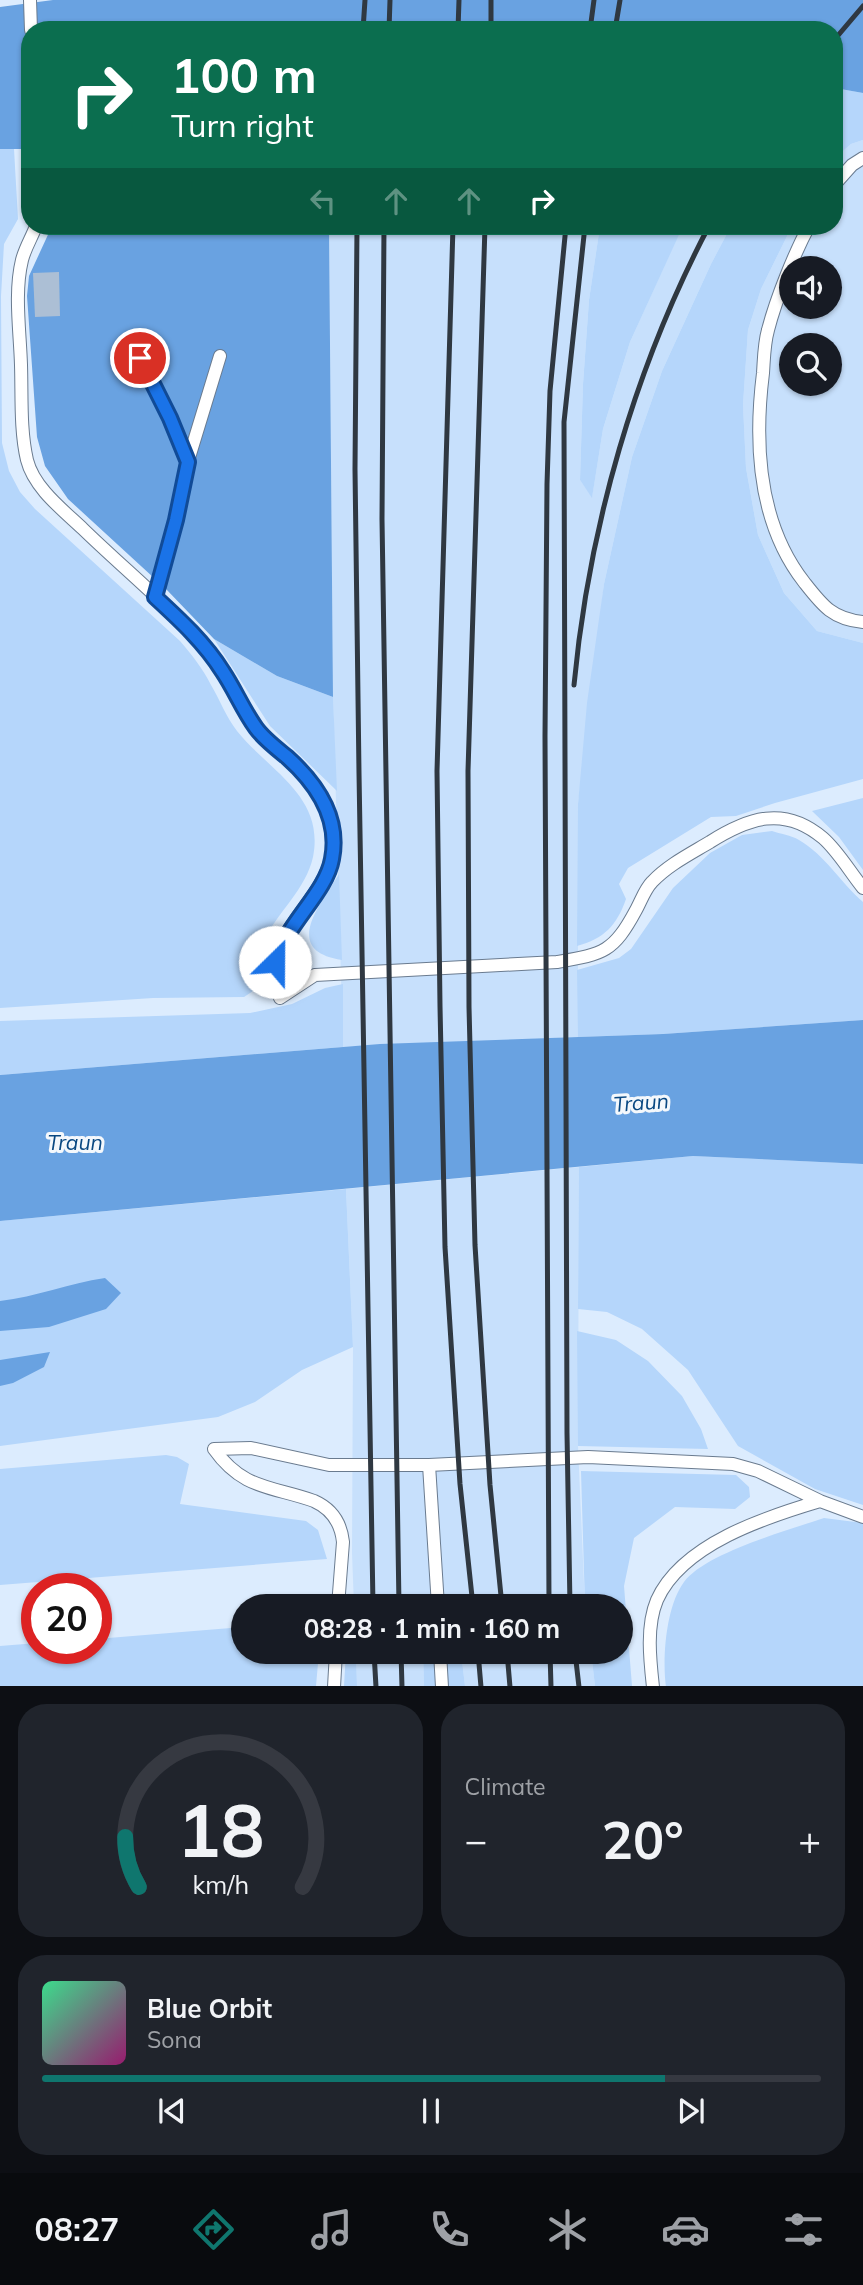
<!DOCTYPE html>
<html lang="en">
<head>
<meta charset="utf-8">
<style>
	:root { --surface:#171b24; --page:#20242c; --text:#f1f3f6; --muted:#9ea1a6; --line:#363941; --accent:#0f766e }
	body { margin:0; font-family:Mulish,sans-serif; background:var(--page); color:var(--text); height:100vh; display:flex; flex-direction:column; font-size:26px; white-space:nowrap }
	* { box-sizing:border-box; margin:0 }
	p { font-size:23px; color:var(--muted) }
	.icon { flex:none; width:38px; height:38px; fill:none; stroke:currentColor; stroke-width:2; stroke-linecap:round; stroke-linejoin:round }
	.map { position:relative; height:1686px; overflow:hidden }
	.side { display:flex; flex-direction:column; gap:18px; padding:18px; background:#0d0f14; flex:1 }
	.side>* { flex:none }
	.guide { position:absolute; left:21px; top:21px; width:822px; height:214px; border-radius:28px; box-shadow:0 2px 5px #0004; background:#0b6e4f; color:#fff; overflow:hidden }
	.fabs { position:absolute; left:779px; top:256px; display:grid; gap:14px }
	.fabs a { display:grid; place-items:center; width:63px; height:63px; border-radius:50%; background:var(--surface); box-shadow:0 2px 5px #0004; font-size:35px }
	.speed { position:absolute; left:21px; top:1573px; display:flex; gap:14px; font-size:35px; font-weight:700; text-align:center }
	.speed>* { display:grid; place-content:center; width:91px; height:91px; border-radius:50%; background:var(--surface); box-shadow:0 2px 5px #0004; line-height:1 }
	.speed .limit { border:10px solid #d22; background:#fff; color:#111 }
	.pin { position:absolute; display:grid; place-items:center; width:60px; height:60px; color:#fff; margin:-30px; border:4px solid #fff; border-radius:50%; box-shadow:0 2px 7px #0007 }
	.me { position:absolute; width:77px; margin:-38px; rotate:23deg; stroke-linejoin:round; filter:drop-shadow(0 0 5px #0008) }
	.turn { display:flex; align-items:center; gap:24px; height:147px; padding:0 35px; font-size:32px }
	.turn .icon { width:91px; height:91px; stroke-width:2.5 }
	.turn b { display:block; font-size:49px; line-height:60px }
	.lanes { display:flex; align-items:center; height:66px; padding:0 35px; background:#0003; justify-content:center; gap:35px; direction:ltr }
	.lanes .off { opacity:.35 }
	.big { font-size:52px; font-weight:700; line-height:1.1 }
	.side .card { flex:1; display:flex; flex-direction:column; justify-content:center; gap:10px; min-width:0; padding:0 24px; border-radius:28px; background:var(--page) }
	.side .dial { align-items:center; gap:0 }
	.dial svg { height:182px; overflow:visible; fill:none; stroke:var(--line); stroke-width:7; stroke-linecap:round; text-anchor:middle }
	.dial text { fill:var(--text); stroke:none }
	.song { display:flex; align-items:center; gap:21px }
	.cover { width:84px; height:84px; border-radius:10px; background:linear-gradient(135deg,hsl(150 70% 55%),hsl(320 70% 35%)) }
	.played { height:7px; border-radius:4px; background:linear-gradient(90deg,var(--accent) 80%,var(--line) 80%) }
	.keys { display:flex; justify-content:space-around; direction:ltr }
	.heat { display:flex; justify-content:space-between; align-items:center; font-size:38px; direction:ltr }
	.side .tiles { flex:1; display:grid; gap:18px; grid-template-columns:1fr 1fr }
	.card:last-child { grid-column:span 2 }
	.trip { position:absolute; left:231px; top:1594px; width:402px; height:70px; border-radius:35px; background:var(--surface); box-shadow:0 2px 5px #0004; font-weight:700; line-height:70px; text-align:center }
	.tabs { display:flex; height:112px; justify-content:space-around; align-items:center; background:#090b0e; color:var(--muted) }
	.tabs .icon { width:49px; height:49px }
	.tabs .current { color:var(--accent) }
	.tabs b { font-size:32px; color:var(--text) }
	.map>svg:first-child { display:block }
	.built { fill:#c7e0fc; fill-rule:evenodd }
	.green { fill:#b5d6fb }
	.water { fill:#69a2e1 }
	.building { fill:#acbfd5 }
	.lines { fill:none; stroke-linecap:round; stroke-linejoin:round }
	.service-casing { stroke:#6a7b8f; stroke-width:14 }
	.service { stroke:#fff; stroke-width:12 }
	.rail { stroke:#2f3841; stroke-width:5 }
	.route-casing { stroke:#114b97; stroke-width:18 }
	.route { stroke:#1a73e8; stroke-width:12 }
	.labels { text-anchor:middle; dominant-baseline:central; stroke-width:6; stroke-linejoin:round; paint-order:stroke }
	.water-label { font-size:21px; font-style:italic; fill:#094882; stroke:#f4f8fc }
</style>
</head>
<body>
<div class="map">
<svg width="863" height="1687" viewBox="0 0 863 1687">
	<rect width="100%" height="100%" fill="#dcecfe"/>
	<!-- built -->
	<path class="built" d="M863 140V643L817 631 784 593 758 535 746 468 743 405 748 330 761 289 792 226H835V158L851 144ZM791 268H830V306H791ZM791 345H830V383H791Z
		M329 226H600L589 300 583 384 580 480 592 497 603 429 630 342 682 227 731 226 711 264 662 371 632 457 604 584 578 804V1037L343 1047 333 697Z
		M579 1167 578 1446 585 1606H354L352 1553 353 1347 346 1189Z
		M356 1652H423L424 1686H357Z
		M461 1652H591L595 1686H465Z"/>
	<!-- green -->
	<path class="green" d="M835 88 863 93V140L851 144 835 158Z
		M0 149H14L18 219 4 244 1 296 2 443 9 471 20 492 35 509 180 641C192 655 203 669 211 685 220 700 226 717 237 731 269 771 325 796 313 857 306 889 278 912 264 940 256 956 258 974 253 991L244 997 153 998 0 1008Z
		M600 226H683L630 342 603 429 592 498 580 480 583 384 589 300Z
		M731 226H792L761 289 748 330 743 405 746 468 758 535 784 593 817 631 863 643V779L775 803 736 816 711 817 628 868 619 884 626 899C617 925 604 939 577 946L578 804 587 703 604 584 632 457 662 371 711 264Z
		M214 639 277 676 333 697 337 791 270 726Z
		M863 798V870L839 837 812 811Z
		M772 831C780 834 791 835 799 840 825 855 841 883 863 902V1020L663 1034 578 1037 577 970 619 958 631 949 673 888 710 853 742 835Z
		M339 874 342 960C281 951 320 905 339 874Z
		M343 984V1047L0 1075V1021L250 1013 292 1004 325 988Z
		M693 1156 863 1164V1505L815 1489 738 1446 688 1370 642 1329 607 1312 578 1309 579 1167Z
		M346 1189 353 1347 302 1370 255 1402 218 1417 0 1446V1221Z
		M577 1331 616 1340 648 1361 682 1396 701 1429 708 1449 578 1446Z
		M166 1455 177 1457 189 1464 180 1504 306 1521 318 1530 327 1559 0 1585V1469Z
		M581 1471 736 1475 749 1487 750 1497 735 1509 675 1507 634 1538 624 1586 632 1686H595L591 1652H621V1606H585Z
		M824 1518 863 1523V1686L666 1687C662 1658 666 1606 684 1582 705 1553 789 1530 824 1518Z
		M243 1627V1652H319L316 1686H0V1646L37 1643V1648H96V1639Z
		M346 1652H356L357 1686H344Z
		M423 1652H461L465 1686H424Z"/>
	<!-- water -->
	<path class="water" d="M53 0H863V93L835 88V30H30V149H0V7Z
		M52 226H329L333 697 277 676 214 639 166 589 68 499 45 466 37 437 27 296 29 276Z
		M863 1020V1164L693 1156 0 1221V1075L380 1044 663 1034Z
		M105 1278 121 1293 106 1309 49 1327 0 1331V1301C36 1297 69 1283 105 1278Z
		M50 1352 44 1367 13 1383 0 1386V1360Z"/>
	<!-- building -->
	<path class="building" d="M59 272 60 316 35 317 33 273Z"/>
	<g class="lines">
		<!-- service casing -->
		<g class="service-casing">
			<path id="service" d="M30 0 31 30
				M835 184 852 165 863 158
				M36 226C32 237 25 248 22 260 14 293 20 331 21 365 22 396 20 430 27 460 34 488 63 510 83 529 119 564 159 597 194 634 204 646 214 659 223 672 235 691 243 713 258 731 281 758 314 774 327 809 360 895 252 918 280 998L315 975 557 962C603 954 613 953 636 910 641 901 645 889 652 882 668 865 690 854 710 842 748 818 784 805 823 838 838 851 850 872 863 888
				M809 226C794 254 776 299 768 330 764 344 764 359 763 373 754 445 758 523 804 582 822 605 832 619 863 622
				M140 358 170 418 188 462 176 520 155 597
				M188 461 220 356
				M214 1449 251 1448 329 1465H429L588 1457 733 1464 758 1471 820 1501 863 1517
				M214 1449C243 1490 272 1486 314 1501 332 1509 341 1523 343 1542L338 1606
				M429 1465 438 1606
				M440 1652 442 1687
				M334 1687 336 1652
				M653 1687C650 1660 646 1626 657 1600 682 1544 766 1517 820 1501"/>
		</g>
		<!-- service -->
		<use href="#service" class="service"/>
		<!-- rail -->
		<path class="rail" d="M363 30 365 0
			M389 30 390 0
			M458 30 459 0
			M491 30V0
			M590 30 594 0
			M615 30 620 0
			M835 39 863 6
			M357 226 355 469 359 773 373 1606
			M384 226 382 519 399 1606
			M453 226 437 771 440 1006 445 1247 460 1484 473 1606
			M485 226 468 771 469 1007 475 1245 490 1485 502 1606
			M574 685C589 526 635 367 709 226
			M549 1606 545 736 547 484 550 391 566 226
			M570 1606 567 1433 564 422 585 226
			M374 1652 376 1687
			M401 1652 402 1687
			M478 1652 481 1687
			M507 1652 510 1687
			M550 1652 551 1687
			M575 1652 579 1687"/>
	</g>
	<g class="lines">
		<!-- route casing -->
		<g class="route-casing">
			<path id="route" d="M140 358 170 418 188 462 176 520 155 597C180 620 205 643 223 672 235 690 243 710 256 728 264 739 276 748 287 757 316 783 340 818 332 859 326 893 287 923 275 962"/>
		</g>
		<!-- route -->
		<use href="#route" class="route"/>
	</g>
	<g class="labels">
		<!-- water labels -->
		<g class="water-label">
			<text transform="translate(641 1102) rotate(-4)">Traun</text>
			<text x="75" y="1142">Traun</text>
		</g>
	</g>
</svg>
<div class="fabs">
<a><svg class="icon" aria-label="sound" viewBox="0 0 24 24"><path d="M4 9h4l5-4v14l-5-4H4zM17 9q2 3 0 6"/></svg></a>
<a><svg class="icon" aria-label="search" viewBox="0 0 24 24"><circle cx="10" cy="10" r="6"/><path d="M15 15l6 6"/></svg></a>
</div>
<div class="speed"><div class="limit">20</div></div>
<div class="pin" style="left:140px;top:358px;background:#d93025"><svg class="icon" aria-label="arrive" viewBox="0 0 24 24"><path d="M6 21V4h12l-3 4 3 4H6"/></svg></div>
<svg class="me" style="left:275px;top:962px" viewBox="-20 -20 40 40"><circle r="19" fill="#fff"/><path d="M0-13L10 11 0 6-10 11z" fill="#1a73e8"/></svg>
<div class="trip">08:28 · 1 min · 160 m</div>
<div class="guide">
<div class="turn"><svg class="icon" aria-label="right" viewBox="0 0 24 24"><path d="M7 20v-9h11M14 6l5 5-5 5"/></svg><div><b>100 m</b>Turn right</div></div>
<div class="lanes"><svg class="icon off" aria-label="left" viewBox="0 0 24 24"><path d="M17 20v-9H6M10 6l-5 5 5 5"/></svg><svg class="icon off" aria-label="ahead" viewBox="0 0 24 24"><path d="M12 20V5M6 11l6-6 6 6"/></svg><svg class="icon off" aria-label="ahead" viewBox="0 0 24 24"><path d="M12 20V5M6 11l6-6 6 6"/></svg><svg class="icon" aria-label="right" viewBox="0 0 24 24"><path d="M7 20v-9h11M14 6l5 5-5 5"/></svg></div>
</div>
</div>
<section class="side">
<div class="tiles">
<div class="card dial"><svg viewBox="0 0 100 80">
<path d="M14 69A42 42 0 1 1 86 69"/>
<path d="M14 69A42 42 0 0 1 8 47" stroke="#0f766e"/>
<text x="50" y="56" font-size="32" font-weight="700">18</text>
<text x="50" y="72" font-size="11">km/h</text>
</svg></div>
<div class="card"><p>Climate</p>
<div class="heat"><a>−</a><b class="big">20°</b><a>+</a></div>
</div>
<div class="card">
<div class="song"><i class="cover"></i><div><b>Blue Orbit</b><p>Sona</p></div></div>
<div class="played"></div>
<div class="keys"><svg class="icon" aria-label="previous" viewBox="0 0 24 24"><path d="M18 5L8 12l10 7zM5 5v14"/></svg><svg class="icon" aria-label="pause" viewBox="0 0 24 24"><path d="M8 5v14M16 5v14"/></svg><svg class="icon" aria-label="next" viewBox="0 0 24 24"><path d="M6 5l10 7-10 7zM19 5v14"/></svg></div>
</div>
</div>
</section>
<nav class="tabs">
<b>08:27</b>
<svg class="icon current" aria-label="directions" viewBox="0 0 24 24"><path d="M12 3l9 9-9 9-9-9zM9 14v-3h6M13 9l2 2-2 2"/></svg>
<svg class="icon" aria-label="music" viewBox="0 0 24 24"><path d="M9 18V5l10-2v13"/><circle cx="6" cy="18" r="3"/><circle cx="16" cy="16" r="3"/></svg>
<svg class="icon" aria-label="phone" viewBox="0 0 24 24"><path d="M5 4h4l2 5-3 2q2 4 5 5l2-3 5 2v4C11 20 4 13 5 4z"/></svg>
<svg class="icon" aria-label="climate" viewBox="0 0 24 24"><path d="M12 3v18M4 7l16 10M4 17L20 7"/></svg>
<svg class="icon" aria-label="car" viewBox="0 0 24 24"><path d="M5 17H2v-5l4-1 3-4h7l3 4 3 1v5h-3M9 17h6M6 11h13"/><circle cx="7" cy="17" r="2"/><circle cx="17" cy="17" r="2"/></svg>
<svg class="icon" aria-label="filters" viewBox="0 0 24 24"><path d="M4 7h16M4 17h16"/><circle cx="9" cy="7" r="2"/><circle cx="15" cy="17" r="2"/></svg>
</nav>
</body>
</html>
